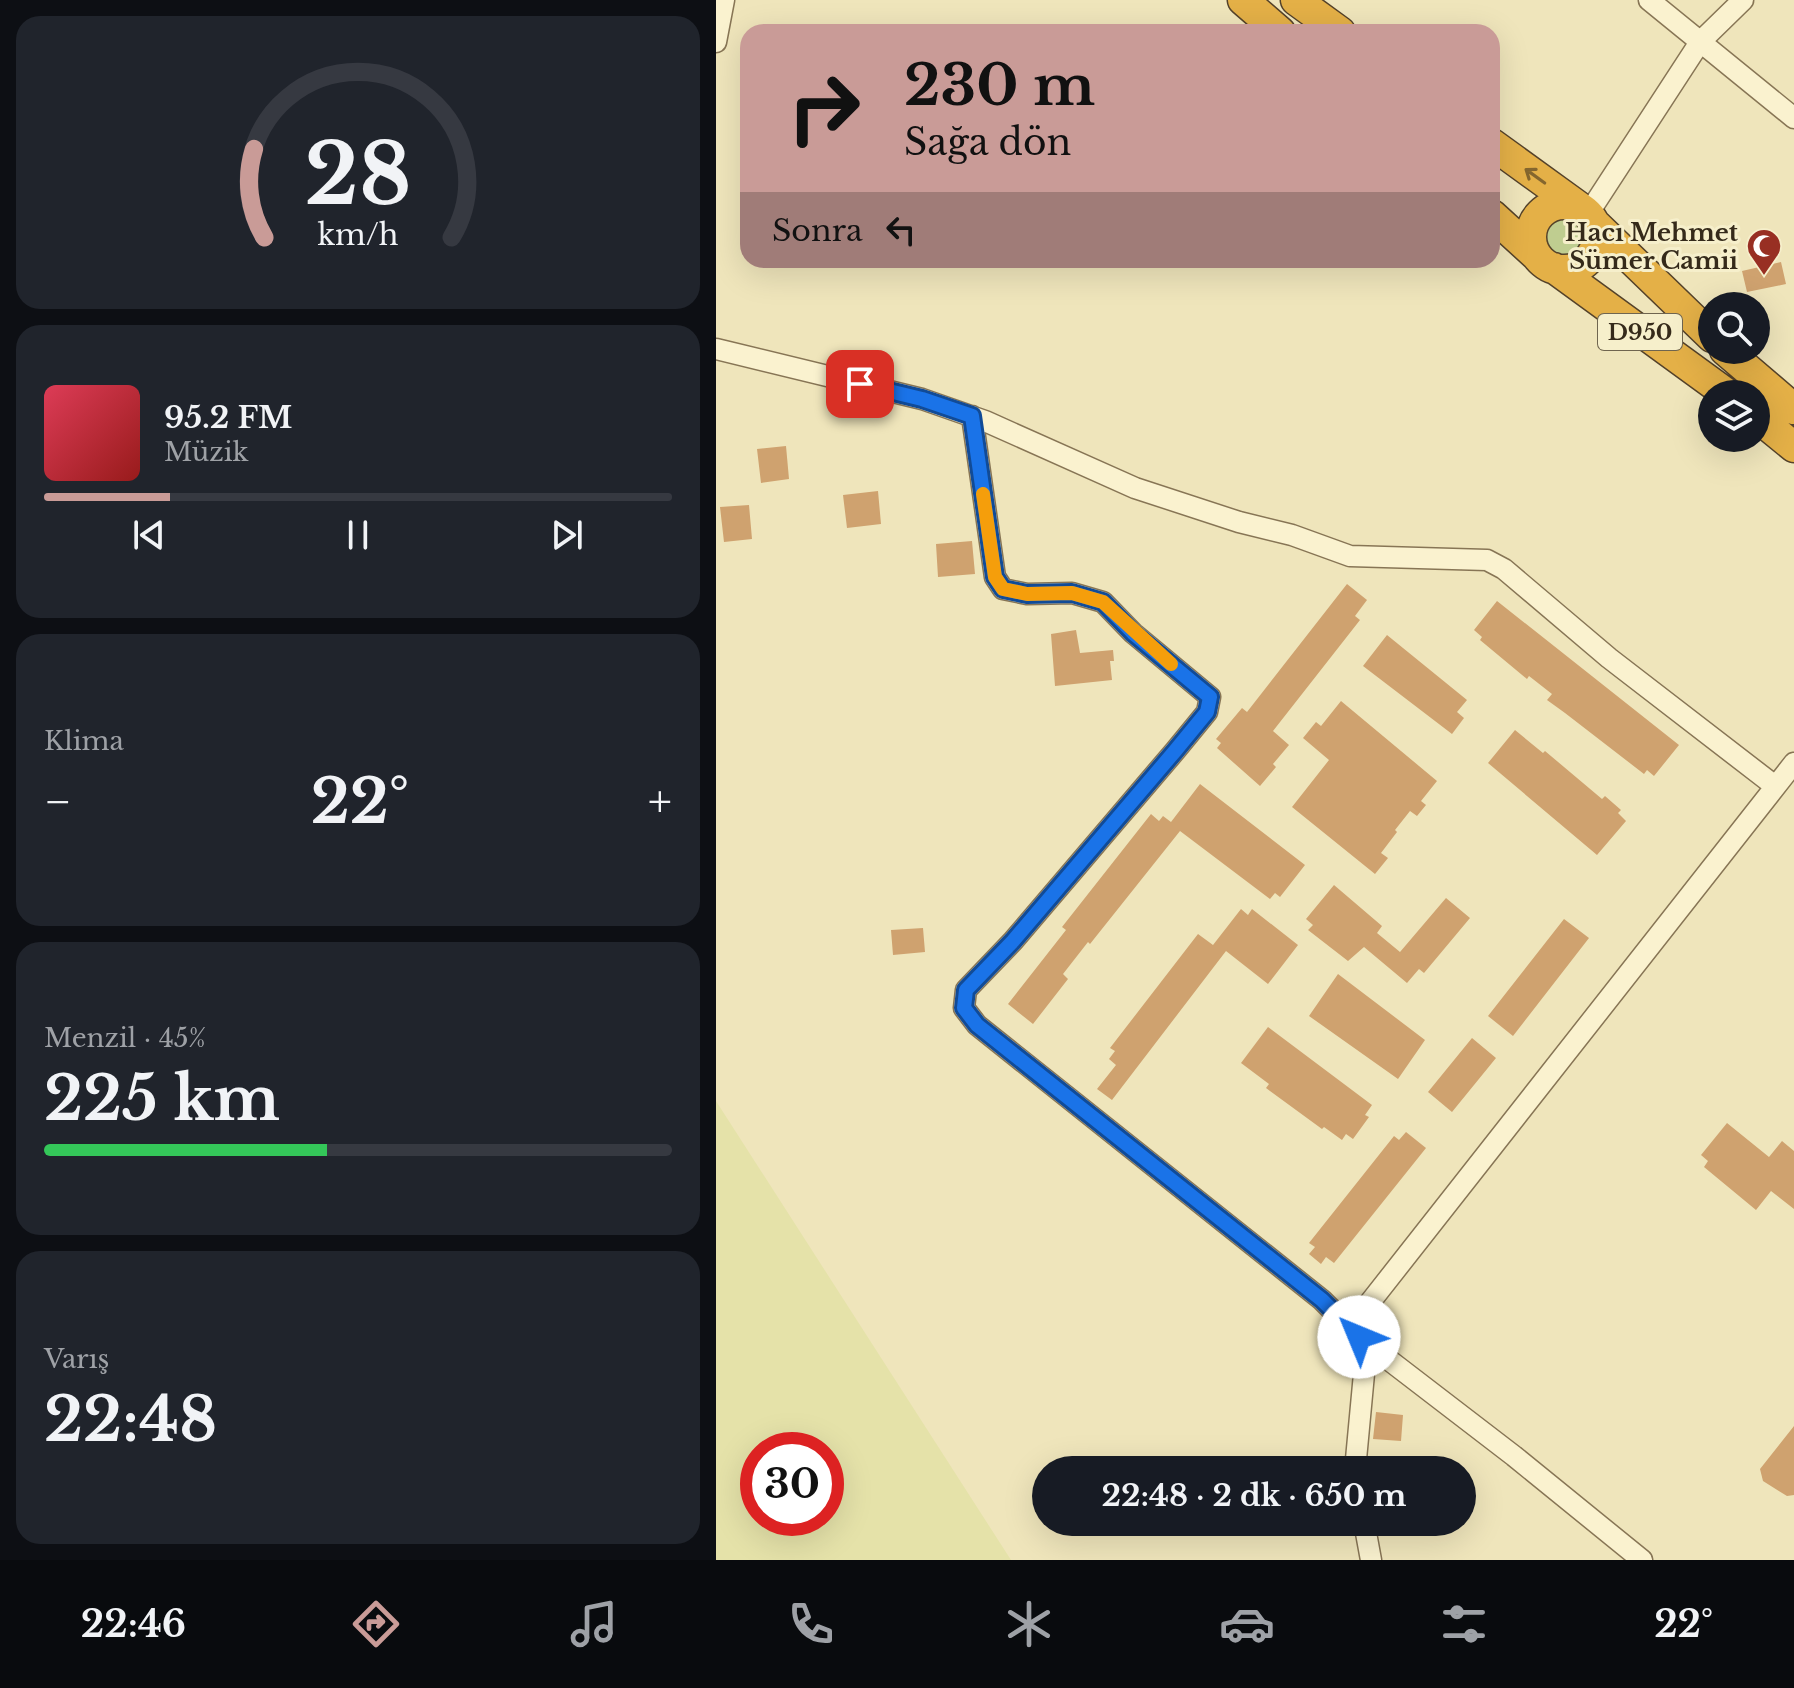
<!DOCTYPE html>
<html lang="tr">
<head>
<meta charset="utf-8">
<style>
	:root { --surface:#171b24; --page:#20242c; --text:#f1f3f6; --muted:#9ea1a6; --line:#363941; --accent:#c99b97 }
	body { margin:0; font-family:"Libre Baskerville",serif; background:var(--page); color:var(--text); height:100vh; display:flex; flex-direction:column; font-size:30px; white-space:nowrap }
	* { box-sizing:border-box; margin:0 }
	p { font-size:26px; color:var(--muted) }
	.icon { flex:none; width:44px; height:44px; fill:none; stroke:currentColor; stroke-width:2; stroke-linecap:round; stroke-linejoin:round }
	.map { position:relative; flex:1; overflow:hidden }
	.details { display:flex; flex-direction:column; gap:16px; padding:16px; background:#0d0f14; width:716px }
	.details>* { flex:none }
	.guide { position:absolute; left:24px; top:24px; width:760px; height:244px; border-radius:24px; box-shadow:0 8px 32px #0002; background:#c99b97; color:#111; overflow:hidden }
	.fabs { position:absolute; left:982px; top:292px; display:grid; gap:16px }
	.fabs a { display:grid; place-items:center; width:72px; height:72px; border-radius:50%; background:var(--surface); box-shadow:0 8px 32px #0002; font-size:40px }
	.speed { position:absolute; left:24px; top:1432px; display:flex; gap:16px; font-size:40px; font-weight:700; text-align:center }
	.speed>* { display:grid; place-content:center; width:104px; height:104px; border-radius:50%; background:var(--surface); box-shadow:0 8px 32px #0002; line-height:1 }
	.speed .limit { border:12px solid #d22; background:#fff; color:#111 }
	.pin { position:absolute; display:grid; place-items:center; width:68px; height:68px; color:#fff; margin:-34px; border-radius:16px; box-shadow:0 4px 12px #0006 }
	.me { position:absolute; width:88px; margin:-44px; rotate:315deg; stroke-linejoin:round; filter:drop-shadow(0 0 6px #0008) }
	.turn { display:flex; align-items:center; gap:28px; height:168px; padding:0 32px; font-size:36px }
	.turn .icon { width:104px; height:104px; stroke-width:2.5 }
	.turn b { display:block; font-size:56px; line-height:68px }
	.then { display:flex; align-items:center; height:76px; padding:0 32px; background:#0003; gap:16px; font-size:30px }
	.big { font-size:60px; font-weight:700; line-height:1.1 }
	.details .card { flex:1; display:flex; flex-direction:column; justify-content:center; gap:12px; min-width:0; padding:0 28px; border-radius:24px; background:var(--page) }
	.details .dial { align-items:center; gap:0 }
	.dial svg { height:208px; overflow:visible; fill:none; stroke:var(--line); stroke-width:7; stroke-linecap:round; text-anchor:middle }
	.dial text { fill:var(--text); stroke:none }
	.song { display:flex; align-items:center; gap:24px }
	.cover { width:96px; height:96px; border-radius:12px; background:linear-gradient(135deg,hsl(350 70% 55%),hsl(0 70% 35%)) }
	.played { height:8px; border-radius:4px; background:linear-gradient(90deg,var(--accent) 20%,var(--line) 20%) }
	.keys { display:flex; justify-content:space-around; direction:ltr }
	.heat { display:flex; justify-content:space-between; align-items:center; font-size:44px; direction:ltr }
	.charge { height:12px; border-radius:6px; background:linear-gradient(90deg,#34c759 45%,var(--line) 0) }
	.trip { position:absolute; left:316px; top:1456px; width:444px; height:80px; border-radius:40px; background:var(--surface); box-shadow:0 8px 32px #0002; font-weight:700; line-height:80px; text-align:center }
	.tabs { display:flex; height:128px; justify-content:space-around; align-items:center; background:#090b0e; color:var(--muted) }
	.tabs .icon { width:56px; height:56px }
	.tabs .on { color:var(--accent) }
	.tabs b { font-size:36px; color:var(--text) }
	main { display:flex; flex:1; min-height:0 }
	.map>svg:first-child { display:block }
	.farmland { fill:#e5e2a9; fill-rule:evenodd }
	.green { fill:#bfcd90 }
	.building { fill:#cfa26f }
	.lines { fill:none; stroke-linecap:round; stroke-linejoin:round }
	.minor-casing { stroke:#877555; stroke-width:23 }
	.highway-casing { stroke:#54422a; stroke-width:33 }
	.minor { stroke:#faf2cf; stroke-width:20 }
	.highway { stroke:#e4b047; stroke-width:30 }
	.oneway { stroke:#84662e }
	.route-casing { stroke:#114b97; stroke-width:20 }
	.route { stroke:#1a73e8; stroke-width:14 }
	.slow { stroke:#f59e0b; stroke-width:14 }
	.labels { text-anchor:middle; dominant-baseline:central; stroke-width:6; stroke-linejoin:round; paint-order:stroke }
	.shield { fill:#f6efcb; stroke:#6f654f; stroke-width:2 }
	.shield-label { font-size:22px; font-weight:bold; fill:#352a1a }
	.poi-label { font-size:24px; font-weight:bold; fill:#352a1a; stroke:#f6efcb; text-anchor:end }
</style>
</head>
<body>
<main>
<section class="details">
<div class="card dial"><svg viewBox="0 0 100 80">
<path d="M14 69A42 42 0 1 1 86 69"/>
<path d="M14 69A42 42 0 0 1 10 35" stroke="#c99b97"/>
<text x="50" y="56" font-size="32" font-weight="700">28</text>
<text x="50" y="72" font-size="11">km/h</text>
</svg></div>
<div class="card">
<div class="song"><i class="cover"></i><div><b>95.2 FM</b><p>Müzik</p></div></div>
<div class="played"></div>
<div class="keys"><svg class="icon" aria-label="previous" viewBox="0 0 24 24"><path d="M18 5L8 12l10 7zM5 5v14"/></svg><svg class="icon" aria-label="pause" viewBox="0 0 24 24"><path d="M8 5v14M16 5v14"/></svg><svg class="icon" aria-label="next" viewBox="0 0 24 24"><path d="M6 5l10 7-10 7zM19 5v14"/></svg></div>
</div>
<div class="card"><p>Klima</p>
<div class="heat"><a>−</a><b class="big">22°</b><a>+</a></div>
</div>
<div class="card"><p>Menzil · 45%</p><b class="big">225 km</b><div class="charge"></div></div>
<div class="card"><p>Varış</p><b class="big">22:48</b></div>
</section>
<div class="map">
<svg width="1078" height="1560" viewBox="0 0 1078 1560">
	<rect width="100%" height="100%" fill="#efe5bb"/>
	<!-- farmland -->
	<path class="farmland" d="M0 1101 295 1560H0ZM42 1450H110V1518H42Z"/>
	<!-- green -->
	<path class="green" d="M826 237a21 21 0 1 1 42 0a21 21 0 1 1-42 0Z"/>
	<!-- building -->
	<path class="building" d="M1065 262 1070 284 1031 292 1026 271Z
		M70 446 73 479 45 483 41 449Z
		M162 491 165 524 131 528 127 495Z
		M33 505 36 539 8 542 4 507Z
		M256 541 259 574 222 577 220 544Z
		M631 584 651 600 639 616 644 620 557 731 573 745 557 764 560 767 544 786 501 748 505 743 500 739 526 708 531 712Z
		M781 601 963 745 938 776 931 770 928 774 849 713 831 700 836 694 813 676 811 679 764 640 766 637 758 630Z
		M360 630 364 653 397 650 398 661H394L396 680 339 686 335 634Z
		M671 635 751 700 741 712 748 718 736 734 647 666Z
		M625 701 721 781 705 801 710 805 701 816 694 811 679 830 681 832 665 853 672 858 659 874 576 807 613 760 587 738 600 722 605 726Z
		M799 730 827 753 829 751 886 799 889 796 905 810 902 813 910 821 881 855 772 763Z
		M484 784 589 865 564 897 559 893 554 899 464 831 374 944 372 942 347 974 352 979 317 1024 292 1004 350 930 346 927 435 814 443 821 447 816 455 822Z
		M618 885 666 926 661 933 684 952 730 898 754 918 708 973 703 969 691 983 648 947 632 961 592 930 597 925 590 919Z
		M525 909 532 915 536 909 582 945 552 984 510 951 396 1100 381 1089 400 1065 393 1059 399 1051 394 1048 482 934 497 945Z
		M848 919 873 938 797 1036 772 1016Z
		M207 928 209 952 177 955 175 930Z
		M622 974 709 1040 682 1079 593 1016Z
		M552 1027 656 1105 649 1115 653 1117 637 1139 630 1134 626 1140 608 1127 606 1129 550 1088 553 1084 525 1063Z
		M756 1038 780 1058 736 1112 712 1092Z
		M1011 1123 1053 1157 1066 1141 1078 1151V1209L1055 1191 1040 1210 988 1167 992 1161 985 1155Z
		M690 1132 710 1148 618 1263 610 1257 605 1264 593 1254 599 1247 593 1243 678 1136 683 1140Z
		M660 1412 687 1415 685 1441 657 1439Z
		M1078 1426V1495L1071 1496 1047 1481 1044 1469Z"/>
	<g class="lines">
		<!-- minor casing -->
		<g class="minor-casing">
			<path id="minor" d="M933 0 1078 118
				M0 42 8 0
				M872 214 984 42 1027 0
				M0 349 206 399 269 421 419 488 523 522 576 535 634 556 771 560 788 569 893 658 1059 786
				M256 416 279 577 287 589 311 594 356 593 387 602 417 633 494 697 491 712 459 751 297 941 250 990 248 1008 261 1025 606 1300 643 1337 798 1456 926 1560
				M639 1470 649 1363 643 1337 644 1315 1078 763
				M648 1522 655 1560"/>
		</g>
		<!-- highway casing -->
		<g class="highway-casing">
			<path id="highway" d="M527 0 564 32
				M580 0 624 32
				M776 144 863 207
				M815 237a33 33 0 1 1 66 0a33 33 0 1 1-66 0Z
				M776 215 821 256
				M878 223 996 337
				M838 268 1011 394
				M1009 350 1078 409
				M1040 416 1078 447"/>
		</g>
		<!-- minor -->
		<use href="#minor" class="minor"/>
		<!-- highway -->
		<use href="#highway" class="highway"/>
	</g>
	<!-- one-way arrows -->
	<defs><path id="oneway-shaft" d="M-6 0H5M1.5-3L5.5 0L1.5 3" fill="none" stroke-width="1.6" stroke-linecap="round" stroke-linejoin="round" transform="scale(2)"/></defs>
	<use class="oneway" href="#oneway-shaft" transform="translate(819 176) rotate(-144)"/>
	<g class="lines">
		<!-- route casing -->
		<g class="route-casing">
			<path id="route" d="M144 384 206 399 256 416 279 577 287 589 311 594 356 593 387 602 417 633 494 697 491 712 459 751 297 941 250 990 248 1008 261 1025 606 1300 643 1337"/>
		</g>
		<!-- route -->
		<use href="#route" class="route"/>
		<!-- slow -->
		<path class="slow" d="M267 494 279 577 287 589 311 594 356 593 387 602 455 664"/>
	</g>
	<!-- icons -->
	<defs>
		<g id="mosque-pin" transform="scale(1.8)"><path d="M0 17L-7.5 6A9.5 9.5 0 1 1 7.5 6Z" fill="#982f23" stroke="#f6efcb"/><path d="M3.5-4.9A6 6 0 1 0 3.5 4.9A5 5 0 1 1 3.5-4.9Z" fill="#fff"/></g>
	</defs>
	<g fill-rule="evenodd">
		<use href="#mosque-pin" x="1048" y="246"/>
	</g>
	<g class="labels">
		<!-- shield labels -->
		<rect class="shield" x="882" y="314" width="84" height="36" rx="6"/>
		<g class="shield-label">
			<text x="924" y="332">D950</text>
		</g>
		<!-- poi labels -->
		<g class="poi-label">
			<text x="1022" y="232">Hacı Mehmet<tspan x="1022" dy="28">Sümer Camii</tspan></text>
		</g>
	</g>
</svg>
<div class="fabs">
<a><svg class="icon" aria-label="search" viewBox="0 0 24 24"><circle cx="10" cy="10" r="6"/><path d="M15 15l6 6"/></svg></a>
<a><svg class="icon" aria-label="layers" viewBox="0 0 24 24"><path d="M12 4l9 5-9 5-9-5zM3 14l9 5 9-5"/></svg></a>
</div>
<div class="speed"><div class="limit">30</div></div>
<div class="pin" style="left:144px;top:384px;background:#d93025"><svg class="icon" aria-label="arrive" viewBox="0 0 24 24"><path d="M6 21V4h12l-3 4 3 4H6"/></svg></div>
<svg class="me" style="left:643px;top:1337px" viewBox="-20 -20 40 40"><circle r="19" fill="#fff"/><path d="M0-13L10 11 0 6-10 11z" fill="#1a73e8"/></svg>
<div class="trip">22:48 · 2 dk · 650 m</div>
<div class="guide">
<div class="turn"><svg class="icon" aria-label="right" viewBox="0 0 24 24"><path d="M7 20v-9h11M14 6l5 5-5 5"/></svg><div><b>230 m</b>Sağa dön</div></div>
<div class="then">Sonra<svg class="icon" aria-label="left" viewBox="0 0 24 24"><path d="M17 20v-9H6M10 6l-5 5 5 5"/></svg></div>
</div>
</div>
</main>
<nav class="tabs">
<b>22:46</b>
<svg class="icon on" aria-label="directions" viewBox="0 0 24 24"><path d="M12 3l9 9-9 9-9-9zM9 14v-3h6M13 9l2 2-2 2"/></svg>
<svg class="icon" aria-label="music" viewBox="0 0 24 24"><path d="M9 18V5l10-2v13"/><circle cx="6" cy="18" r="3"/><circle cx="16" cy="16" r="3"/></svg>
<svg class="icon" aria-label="phone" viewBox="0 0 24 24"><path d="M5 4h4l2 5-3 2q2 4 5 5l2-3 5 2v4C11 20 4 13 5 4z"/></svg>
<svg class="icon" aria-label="climate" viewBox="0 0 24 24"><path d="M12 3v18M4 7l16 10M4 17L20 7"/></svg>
<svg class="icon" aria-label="car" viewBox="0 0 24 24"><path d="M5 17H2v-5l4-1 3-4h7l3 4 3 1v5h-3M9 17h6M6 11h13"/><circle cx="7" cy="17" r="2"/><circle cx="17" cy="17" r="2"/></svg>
<svg class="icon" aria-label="filters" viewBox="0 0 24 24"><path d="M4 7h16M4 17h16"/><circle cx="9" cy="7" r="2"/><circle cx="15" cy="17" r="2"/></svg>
<b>22°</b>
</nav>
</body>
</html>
